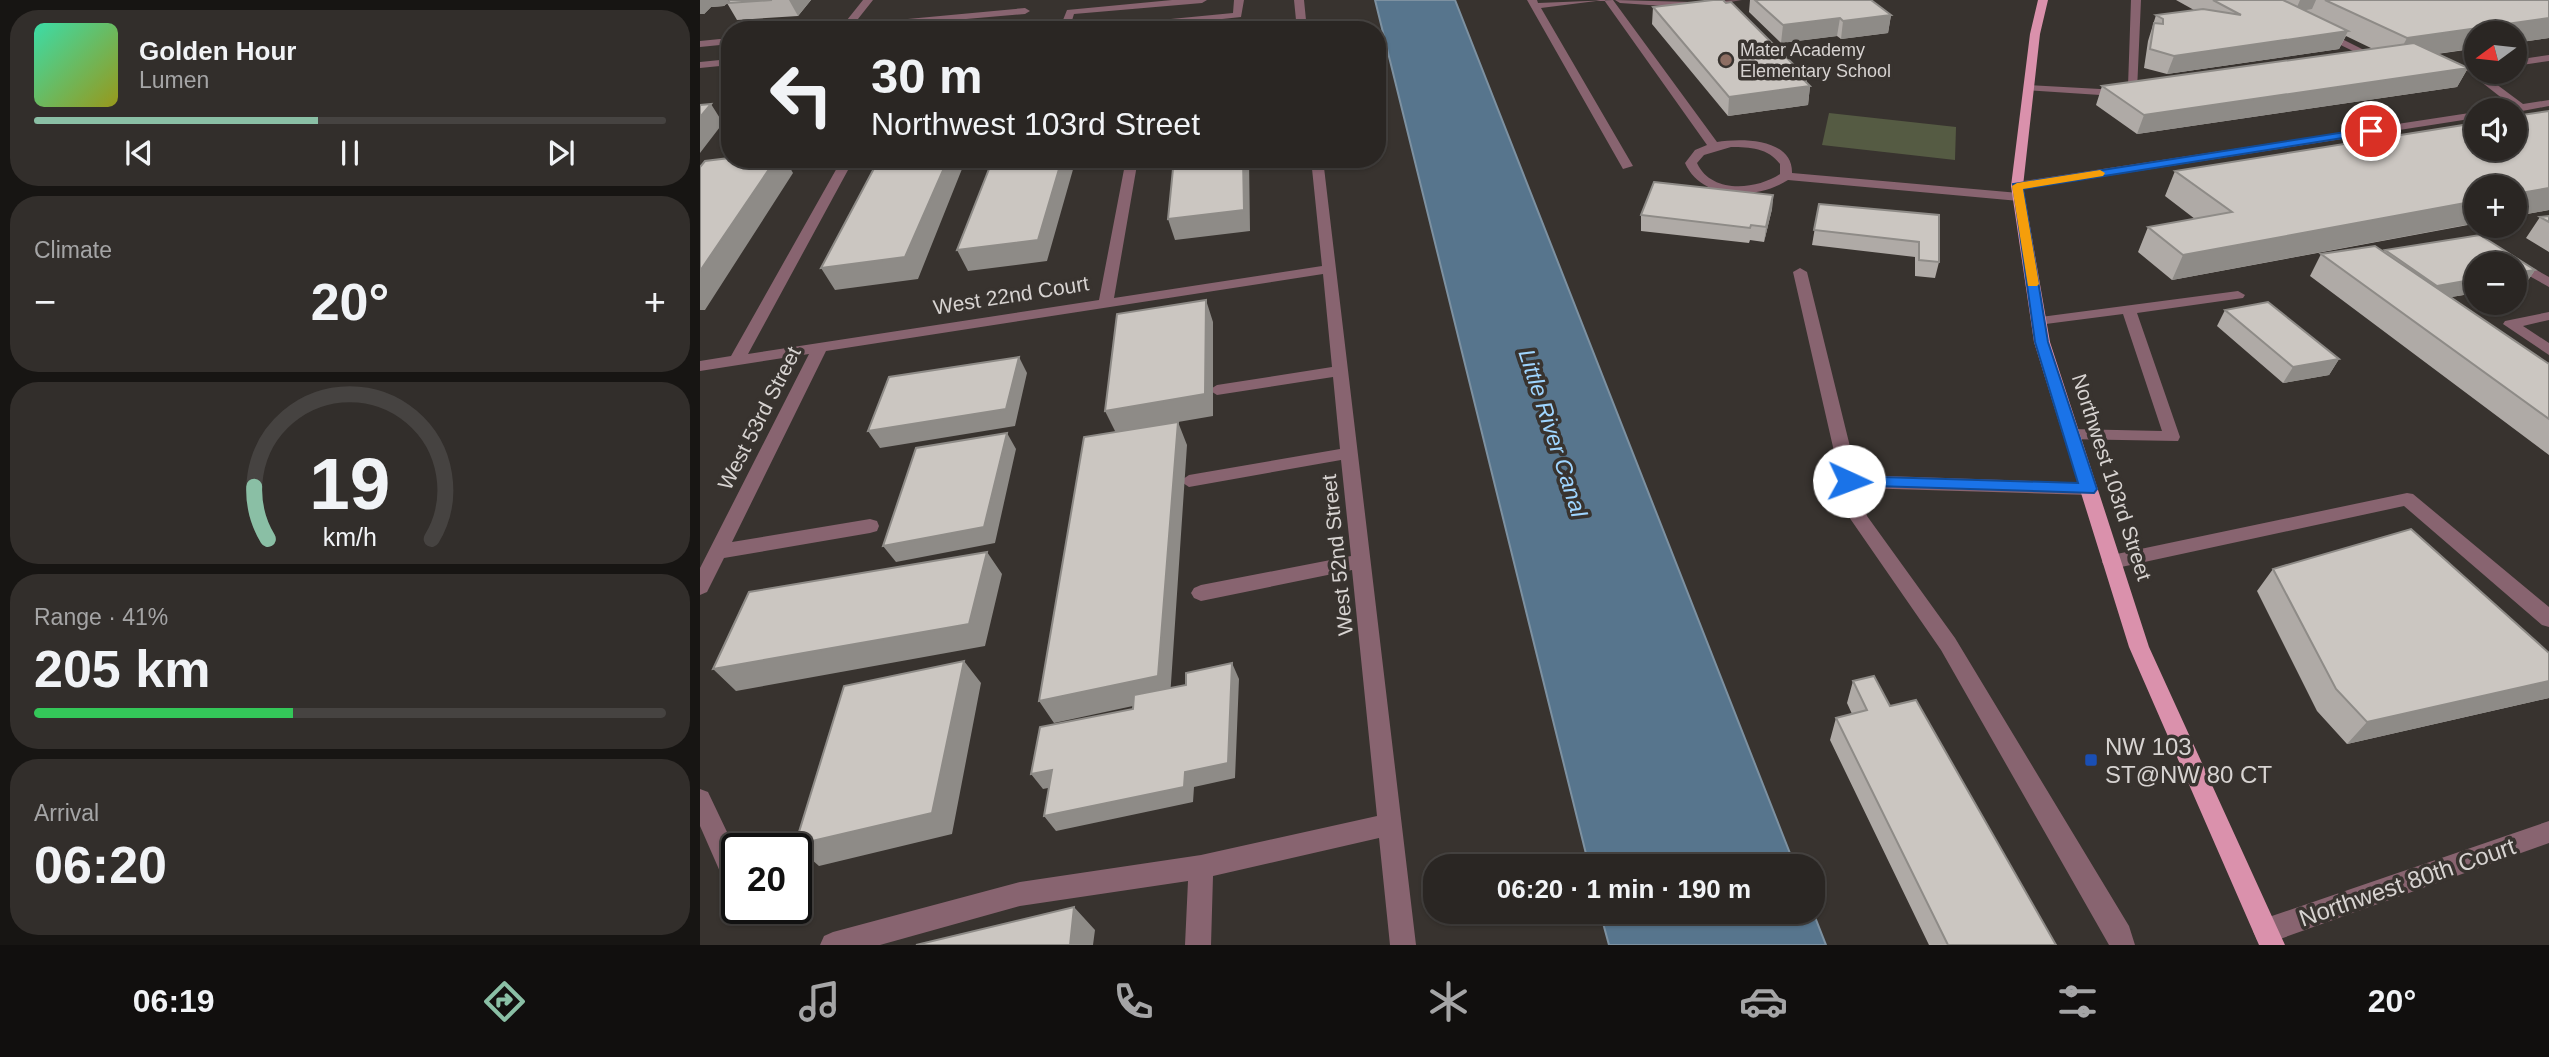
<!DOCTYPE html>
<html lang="en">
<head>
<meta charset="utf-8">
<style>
	:root { --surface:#2a2623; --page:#322e2b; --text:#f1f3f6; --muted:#a5a5a6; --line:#464341; --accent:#8abfa5 }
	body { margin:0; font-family:Arial,sans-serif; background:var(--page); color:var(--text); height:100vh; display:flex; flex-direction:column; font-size:26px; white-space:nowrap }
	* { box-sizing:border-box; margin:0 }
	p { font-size:23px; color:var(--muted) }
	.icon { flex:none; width:38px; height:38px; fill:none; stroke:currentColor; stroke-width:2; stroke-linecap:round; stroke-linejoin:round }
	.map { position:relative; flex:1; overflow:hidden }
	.panel { display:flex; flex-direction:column; gap:10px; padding:10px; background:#171513; width:700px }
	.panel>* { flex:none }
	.top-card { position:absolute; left:21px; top:21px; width:665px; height:147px; border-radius:28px; box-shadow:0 2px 5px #0004,0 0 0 2px var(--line); background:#2a2623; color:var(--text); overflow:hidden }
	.needle { width:46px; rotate:255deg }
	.controls { position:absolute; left:1764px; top:21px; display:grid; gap:14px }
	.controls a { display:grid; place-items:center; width:63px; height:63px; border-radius:50%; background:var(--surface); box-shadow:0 2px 5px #0004,0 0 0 2px var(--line); font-size:35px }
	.speed { position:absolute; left:21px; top:833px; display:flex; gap:14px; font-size:35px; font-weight:700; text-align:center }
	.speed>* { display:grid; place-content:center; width:91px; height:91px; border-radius:50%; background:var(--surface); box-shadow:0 2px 5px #0004,0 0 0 2px var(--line); line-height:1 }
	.speed .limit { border:4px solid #111; border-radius:10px; background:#fff; color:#111 }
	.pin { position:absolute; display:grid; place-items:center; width:60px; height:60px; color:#fff; margin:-30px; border:4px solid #fff; border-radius:50%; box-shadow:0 2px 7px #0007 }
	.me { position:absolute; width:77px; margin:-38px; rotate:92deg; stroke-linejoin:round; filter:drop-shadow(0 0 5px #0008) }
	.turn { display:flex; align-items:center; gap:24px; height:147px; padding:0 35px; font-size:32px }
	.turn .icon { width:91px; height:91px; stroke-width:2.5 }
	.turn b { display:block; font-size:49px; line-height:60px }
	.big { font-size:52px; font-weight:700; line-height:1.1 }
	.panel .card { flex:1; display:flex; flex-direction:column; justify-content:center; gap:10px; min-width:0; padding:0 24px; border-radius:28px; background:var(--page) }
	.panel .dial { align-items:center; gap:0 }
	.dial svg { height:182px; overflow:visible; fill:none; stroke:var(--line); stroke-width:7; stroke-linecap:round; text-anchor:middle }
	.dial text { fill:var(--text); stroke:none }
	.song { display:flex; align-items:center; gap:21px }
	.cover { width:84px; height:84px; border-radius:10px; background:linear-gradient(135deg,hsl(160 70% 55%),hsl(60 70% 35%)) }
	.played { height:7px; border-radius:4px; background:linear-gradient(90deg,var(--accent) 45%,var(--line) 45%) }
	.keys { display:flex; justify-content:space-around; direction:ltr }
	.heat { display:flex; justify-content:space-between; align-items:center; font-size:38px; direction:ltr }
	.charge { height:10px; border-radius:5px; background:linear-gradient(90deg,#34c759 41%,var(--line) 0) }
	.trip { position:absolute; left:723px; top:854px; width:402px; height:70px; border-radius:28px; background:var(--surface); box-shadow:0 2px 5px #0004,0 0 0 2px var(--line); font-weight:700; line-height:70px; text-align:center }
	.dock { display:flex; height:112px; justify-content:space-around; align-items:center; background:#110f0e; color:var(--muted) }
	.dock .icon { width:49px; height:49px }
	.dock .current { color:var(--accent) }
	.dock b { font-size:32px; color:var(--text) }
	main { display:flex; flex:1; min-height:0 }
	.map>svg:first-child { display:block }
	.green { fill:#555b43 }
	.water { fill:#57758d; stroke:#7d91a1; stroke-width:2 }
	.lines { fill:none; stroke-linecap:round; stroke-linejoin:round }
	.minor { fill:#886470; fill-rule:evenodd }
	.major { fill:#da91ac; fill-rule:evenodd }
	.wall { fill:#afaaa6 }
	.shaded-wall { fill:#8e8b87 }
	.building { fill:#cbc6c1; stroke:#8e8b87; stroke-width:2 }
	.route { fill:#1a73e8; stroke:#114b97; stroke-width:2 }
	.slow { fill:#f59e0b }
	.education-dot { fill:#8d6e63; stroke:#38332f; stroke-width:2.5 }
	.transit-dot { fill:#1a4fb4; stroke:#38332f; stroke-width:2.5 }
	.labels { text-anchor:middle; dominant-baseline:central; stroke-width:7; stroke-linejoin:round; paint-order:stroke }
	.far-poi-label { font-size:18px; fill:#d7d3d1; stroke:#38332f; text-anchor:start }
	.street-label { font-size:21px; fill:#d7d3d1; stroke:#38332f }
	.water-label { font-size:23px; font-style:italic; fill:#9fd5ff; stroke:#38332f }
	.near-poi-label { font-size:24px; fill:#d7d3d1; stroke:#38332f; text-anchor:start }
	.near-street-label { font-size:24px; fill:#d7d3d1; stroke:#38332f }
</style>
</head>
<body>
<main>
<section class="panel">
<div class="card">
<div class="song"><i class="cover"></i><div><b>Golden Hour</b><p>Lumen</p></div></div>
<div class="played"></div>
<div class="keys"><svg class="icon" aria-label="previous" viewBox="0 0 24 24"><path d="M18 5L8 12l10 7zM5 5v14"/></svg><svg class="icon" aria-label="pause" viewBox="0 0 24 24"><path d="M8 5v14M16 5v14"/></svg><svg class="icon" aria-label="next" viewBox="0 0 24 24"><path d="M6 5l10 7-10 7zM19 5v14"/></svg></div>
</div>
<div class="card"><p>Climate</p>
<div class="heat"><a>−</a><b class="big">20°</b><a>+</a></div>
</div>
<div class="card dial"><svg viewBox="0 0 100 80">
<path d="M14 69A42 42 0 1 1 86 69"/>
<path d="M14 69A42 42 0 0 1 8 46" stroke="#8abfa5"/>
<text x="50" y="56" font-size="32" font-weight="700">19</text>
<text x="50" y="72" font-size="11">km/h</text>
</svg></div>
<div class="card"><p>Range · 41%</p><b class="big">205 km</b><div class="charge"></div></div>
<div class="card"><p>Arrival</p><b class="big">06:20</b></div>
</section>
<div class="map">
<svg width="1849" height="945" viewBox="0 0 1849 945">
	<rect width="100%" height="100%" fill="#38332f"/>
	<!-- green -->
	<path class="green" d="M1129 113 1256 127 1255 160 1122 145Z"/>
	<!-- water -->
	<path class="water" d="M675 0H755L1095 866H889Z
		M900 912H1113L1126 945H909Z"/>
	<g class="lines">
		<!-- minor -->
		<path class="minor" d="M163 0H173L154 24 325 8 330 11 325 14 139 30Z
			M472 0H507L502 3 374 14 369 30H359L367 10Z
			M534 0H544L541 17 419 30H383L388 27 533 13Z
			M594 0H604L607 30H597Z
			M827 0H837L838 3 913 0 1017 142C1041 138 1093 138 1092 173L1319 193 1325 197 1319 201 1088 180C1057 200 1002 201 985 163L995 150 1007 145 904 0 841 8 933 166 923 169ZM1031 147C1050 147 1068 148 1080 164V174C1056 190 1011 194 997 163L1004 155Z
			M915 0 992 2 1042 0 992 8 920 3Z
			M1431 0H1441L1437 91 1400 95 1325 90 1324 88 1329 85 1400 89 1428 86Z
			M1618 30H1624L1670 53 1644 58V54L1655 52 1618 34Z
			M30 38V44L0 47V41Z
			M1849 55V61L1815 66V60Z
			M30 59V65L0 68V62Z
			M1776 66V72H1780L1823 104 1849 100V106L1822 111 1807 110 1812 106 1766 70Z
			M1776 112V118L1317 190 1311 186 1317 182Z
			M142 159H154L48 354 399 300 426 159H438L414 298 622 266 611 159H623L716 945H690L679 838 513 876 511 945H485L488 881 320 906 180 945H120L124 936 133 932 320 882 501 855 677 816 652 570 501 601 494 598 491 593 494 588 501 585 651 556 641 460 489 487 480 481 489 475 640 449 633 377 517 395 509 390 517 385 632 367 623 274 126 351 32 542 170 519 177 521 179 526 177 531 170 533 24 558 7 592 0 595V568L109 354 0 371V361L31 356Z
			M1813 257 1849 277V287L1815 268V264H1808V258Z
			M1100 268 1107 272 1157 475 1389 483 1395 485 1398 489 1395 493 1389 495 1160 488 1167 516 1255 638 1429 926 1435 945H1409L1241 650 1149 517 1093 272Z
			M1538 291 1545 295 1543 298 1437 313 1480 437 1478 441 1365 439 1363 435 1365 431 1371 429 1462 431 1423 314 1338 325 1333 324 1331 321 1333 318Z
			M1849 312V320L1823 326 1849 343V355L1803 324 1805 321Z
			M1707 493 1713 494 1849 607V627L1842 625 1704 506 1412 569 1405 567 1402 562 1405 557 1412 555Z
			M0 789 8 792 37 853V893L28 890 0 826Z
			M1849 821V843L1566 944 1557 940 1553 931 1557 922 1566 918Z"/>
		<!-- major -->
		<path class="major" d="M1338 0H1348L1340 34 1323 186 1350 342 1449 647 1585 945H1559L1429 647 1334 342 1311 186 1330 34Z"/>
	</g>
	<!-- wall -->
	<path class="wall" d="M0 0 29 1 30 0H111L98 16 37 20 27 3 24 6 11 7 4 14H0Z
		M1050 0H1171L1191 15 1188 33 1141 39 1137 36 1081 43 1049 12Z
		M1476 0H1849V38L1737 54 1768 68 1757 87 1437 134 1396 105 1402 86 1673 49 1646 36 1639 49 1467 74 1444 68 1448 41 1456 15 1494 10Z
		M953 7 1107 78V83L1110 86 1108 105 1028 116 952 24Z
		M1849 111V210L1472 280 1438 252 1448 227 1495 219 1465 196 1475 171Z
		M1073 195 1072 209 1064 242 1050 240 1049 243 941 231V215Z
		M1119 204 1239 215V262L1235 278 1215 276V257L1112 245Z
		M1849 216V252L1826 238 1840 217Z
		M1780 235 1835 270 1824 286 1815 287V264H1776V293L1751 297 1849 364V455L1610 276 1621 254 1675 246 1683 251 1685 250Z
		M1525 310 1639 359 1629 375 1583 383 1517 326Z
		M1573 569 1849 653V698L1647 744 1617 711 1557 591Z
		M1153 681 1190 706 1356 945H1229L1130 740 1136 718 1152 714 1147 703Z"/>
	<!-- shaded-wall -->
	<path class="shaded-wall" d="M0 0H28L29 2 24 6 11 7 4 14H0Z
		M89 0H111L98 16Z
		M1600 0H1616L1612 9 1595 12Z
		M1191 15 1188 33 1141 39 1143 21Z
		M1140 18 1137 36 1081 43 1083 25Z
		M1849 18V38L1815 43V33H1776V48L1695 60 1707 38Z
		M1648 31 1639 49 1467 74 1474 56Z
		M1768 68 1757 87 1437 134 1444 115Z
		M1102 78H1107L1106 87 1110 86 1108 105 1028 116 1029 97Z
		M11 104 23 123 0 153V117Z
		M76 159H85L93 173 5 310H0V271Z
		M248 159H266L218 279 135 290 121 268Z
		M362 159H376L347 261 268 271 257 250Z
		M543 159H549L550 231 475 240 468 219Z
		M1849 188V210L1815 216V194Z
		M1073 195 1072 209 1064 242 1066 227Z
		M1776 201V223L1472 280 1483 255Z
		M1835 270 1824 286 1815 287V273Z
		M1776 279V293L1727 301 1737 286Z
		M506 300 513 322V416L478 422 487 445 470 698 354 723 339 701 416 433 405 411Z
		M319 357 327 373 315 426 180 448 168 431Z
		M1639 359 1629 375 1583 383 1593 367Z
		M307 433 316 449 295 543 196 562 183 546Z
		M287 552 302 574 285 646 36 691 13 669Z
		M264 661 281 683 252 834 119 866 95 845Z
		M532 663 539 679 535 778 494 787 493 802 356 831 344 816 485 772Z
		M1849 681V698L1647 744 1667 722Z
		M352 770 363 785 343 789 331 774Z
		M374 907 395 930 393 945H370Z"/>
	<!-- building -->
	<path class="building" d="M30 0H72L27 3Z
		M1013 0H1023L1026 3 1031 2 1107 78H1102L1110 86 1029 97 953 7Z
		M1055 0H1171L1191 15 1143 21 1140 18 1083 25Z
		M1513 0H1583L1648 31 1474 56 1450 49 1454 23 1463 24V19L1456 15 1503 9 1541 15Z
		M1625 0H1849V18L1707 38Z
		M1714 43 1768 68 1444 115 1402 86Z
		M11 104 0 117V105Z
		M1849 111V188L1815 194V187H1776V201L1483 255 1448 227 1532 212 1475 171 1776 123V149H1815V116Z
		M30 158V159H76L0 271V167L5 161Z
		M179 159H248L205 257 121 268Z
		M293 159H362L338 240 257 250Z
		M474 159H543L544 210 468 219Z
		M954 182 1073 195 1066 227 1051 225 1050 228 941 215Z
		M1119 204 1239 215V262L1219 260V242L1114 230Z
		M1849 216V222L1840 217Z
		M1780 235 1835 270 1815 273V264H1776V279L1737 286 1685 250Z
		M1675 246 1849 364V419L1621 254Z
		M506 300 505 394 405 411 417 314Z
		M1568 302 1639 359 1593 367 1525 310Z
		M319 357 306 409 168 431 189 377Z
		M478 422 458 676 339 701 384 437Z
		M307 433 284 527 183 546 216 448Z
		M1711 529 1849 653V681L1667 722 1636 689 1573 569Z
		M287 552 269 624 13 669 49 592Z
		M264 661 232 813 95 845 144 686Z
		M532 663 528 763 485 772 484 787 344 816 352 770 331 774 340 727 433 709 434 695 486 685V673Z
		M1174 676 1190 706 1216 700 1356 945H1248L1136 718 1167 710 1153 681Z
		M374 907 370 945H216Z"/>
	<!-- route -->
	<path class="route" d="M1671 128 1676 131 1674 133 1323 189 1348 342 1397 489 1394 493 1143 485 1141 481 1143 477 1149 476 1378 483 1335 342 1313 184Z"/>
	<!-- slow -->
	<path class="slow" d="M1400 170 1405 173 1403 176 1323 189 1339 284 1337 286H1328L1312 186 1317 183Z"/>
	<!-- markers -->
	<circle class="education-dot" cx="1026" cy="60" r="7"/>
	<rect class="transit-dot" x="1384" y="753" width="14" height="14" rx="3.5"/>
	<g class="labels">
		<!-- far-poi labels -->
		<g class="far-poi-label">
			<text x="1040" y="50">Mater Academy<tspan x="1040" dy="21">Elementary School</tspan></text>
		</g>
		<!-- street labels -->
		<g class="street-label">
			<text transform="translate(311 295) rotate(-9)">West 22nd Court</text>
			<text transform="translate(59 418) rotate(-63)">West 53rd Street</text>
			<text transform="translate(1412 477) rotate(72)">Northwest 103rd Street</text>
			<text transform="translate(637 555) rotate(-96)">West 52nd Street</text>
		</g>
		<!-- water labels -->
		<g class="water-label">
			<text transform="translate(853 433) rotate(72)">Little River Canal</text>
		</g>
		<!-- near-poi labels -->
		<g class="near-poi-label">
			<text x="1405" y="746">NW 103<tspan x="1405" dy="28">ST@NW 80 CT</tspan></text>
		</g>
		<!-- near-street labels -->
		<g class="near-street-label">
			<text transform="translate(1707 882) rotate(-19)">Northwest 80th Court</text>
		</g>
	</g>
</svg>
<div class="controls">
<a><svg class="needle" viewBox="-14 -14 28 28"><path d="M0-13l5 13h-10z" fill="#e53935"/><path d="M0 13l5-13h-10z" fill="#a5a5a6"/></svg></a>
<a><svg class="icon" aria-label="sound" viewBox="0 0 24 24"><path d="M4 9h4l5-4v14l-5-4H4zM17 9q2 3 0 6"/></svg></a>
<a>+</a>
<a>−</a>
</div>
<div class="speed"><div class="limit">20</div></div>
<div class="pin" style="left:1671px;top:131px;background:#d93025"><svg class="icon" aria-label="arrive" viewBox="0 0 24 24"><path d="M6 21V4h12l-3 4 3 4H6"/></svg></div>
<svg class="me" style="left:1149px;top:481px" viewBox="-20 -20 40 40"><circle r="19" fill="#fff"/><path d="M0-13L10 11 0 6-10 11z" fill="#1a73e8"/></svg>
<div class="trip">06:20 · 1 min · 190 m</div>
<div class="top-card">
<div class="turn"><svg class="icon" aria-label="left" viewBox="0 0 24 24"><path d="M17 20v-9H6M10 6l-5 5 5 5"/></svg><div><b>30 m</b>Northwest 103rd Street</div></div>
</div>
</div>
</main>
<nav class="dock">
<b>06:19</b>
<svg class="icon current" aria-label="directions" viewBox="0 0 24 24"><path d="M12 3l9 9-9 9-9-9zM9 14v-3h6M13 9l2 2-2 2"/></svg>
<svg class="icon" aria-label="music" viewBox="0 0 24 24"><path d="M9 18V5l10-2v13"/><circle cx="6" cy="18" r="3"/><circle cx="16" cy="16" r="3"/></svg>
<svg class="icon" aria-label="phone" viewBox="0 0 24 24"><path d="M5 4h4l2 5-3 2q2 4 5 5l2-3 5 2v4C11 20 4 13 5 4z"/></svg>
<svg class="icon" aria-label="climate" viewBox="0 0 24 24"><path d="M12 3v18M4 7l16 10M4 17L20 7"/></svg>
<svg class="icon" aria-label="car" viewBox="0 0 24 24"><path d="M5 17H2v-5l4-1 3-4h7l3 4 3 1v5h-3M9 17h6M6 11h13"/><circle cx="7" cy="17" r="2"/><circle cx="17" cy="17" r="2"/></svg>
<svg class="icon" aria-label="filters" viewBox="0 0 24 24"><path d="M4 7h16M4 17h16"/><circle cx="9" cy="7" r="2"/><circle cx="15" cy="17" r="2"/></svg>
<b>20°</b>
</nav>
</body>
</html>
